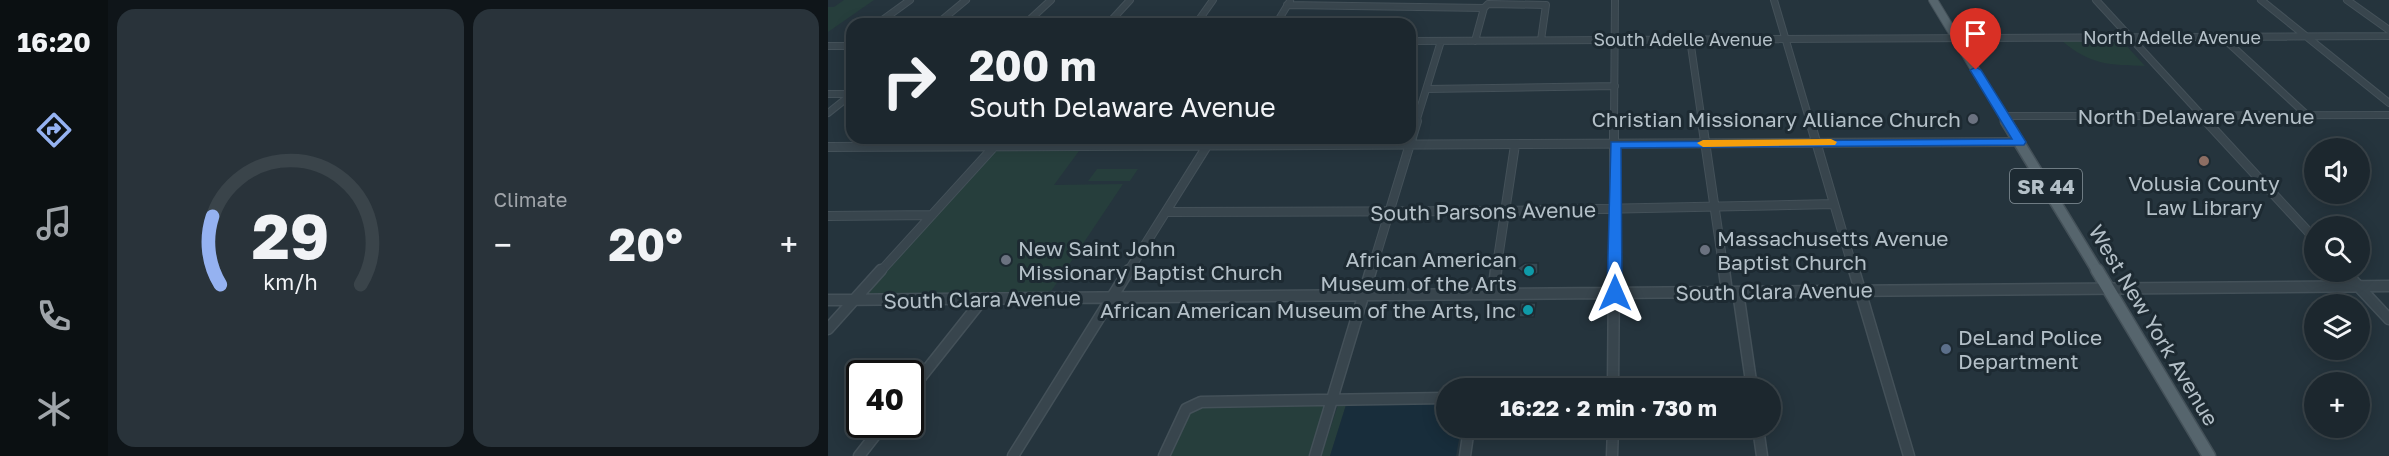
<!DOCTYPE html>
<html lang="en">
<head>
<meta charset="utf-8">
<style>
	:root { --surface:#1c272e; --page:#29333a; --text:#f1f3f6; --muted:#a0a5aa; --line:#3a444a; --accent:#95b2f1 }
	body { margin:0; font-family:"Golos Text",sans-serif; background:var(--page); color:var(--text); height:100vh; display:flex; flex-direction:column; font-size:22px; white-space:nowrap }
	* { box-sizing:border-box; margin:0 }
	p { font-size:20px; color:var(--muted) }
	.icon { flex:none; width:33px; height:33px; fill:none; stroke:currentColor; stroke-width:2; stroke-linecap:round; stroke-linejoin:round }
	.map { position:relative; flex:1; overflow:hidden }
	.details { display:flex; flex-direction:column; gap:9px; padding:9px; background:#0f1519; width:720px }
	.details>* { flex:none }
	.hud { position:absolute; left:18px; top:18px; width:570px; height:126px; border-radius:18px; box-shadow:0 3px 15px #0003,0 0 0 2px var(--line); background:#1c272e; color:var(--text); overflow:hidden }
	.tools { position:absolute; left:1476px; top:138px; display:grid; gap:12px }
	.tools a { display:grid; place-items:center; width:66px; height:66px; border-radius:50%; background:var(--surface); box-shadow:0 3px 15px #0003,0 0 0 2px var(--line); font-size:30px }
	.speed { position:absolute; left:18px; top:360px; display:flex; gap:12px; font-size:30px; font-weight:700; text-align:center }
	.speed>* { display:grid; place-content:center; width:78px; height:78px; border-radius:50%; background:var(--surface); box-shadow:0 3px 15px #0003,0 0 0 2px var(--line); line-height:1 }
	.speed .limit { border:3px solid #111; border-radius:9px; background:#fff; color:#111 }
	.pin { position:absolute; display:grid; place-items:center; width:51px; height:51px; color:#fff; margin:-62px -26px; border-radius:50% 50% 50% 0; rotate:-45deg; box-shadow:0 0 6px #0007 }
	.pin .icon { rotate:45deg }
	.me { position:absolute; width:66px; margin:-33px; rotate:0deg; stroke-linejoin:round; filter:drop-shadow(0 0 4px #0008) }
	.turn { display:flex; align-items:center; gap:21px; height:126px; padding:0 24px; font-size:27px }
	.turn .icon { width:78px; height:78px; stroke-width:2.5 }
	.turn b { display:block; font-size:42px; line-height:51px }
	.big { font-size:45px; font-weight:700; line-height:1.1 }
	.details .widget { flex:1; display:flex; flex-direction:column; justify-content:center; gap:9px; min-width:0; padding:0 21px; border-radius:18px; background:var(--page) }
	.details .dial { align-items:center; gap:0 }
	.dial svg { height:156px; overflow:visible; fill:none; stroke:var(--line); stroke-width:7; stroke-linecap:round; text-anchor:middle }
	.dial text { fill:var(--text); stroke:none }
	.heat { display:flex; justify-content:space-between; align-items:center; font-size:33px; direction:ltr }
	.details .tiles { flex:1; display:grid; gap:9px; grid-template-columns:repeat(2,1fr) }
	.trip { position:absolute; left:608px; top:378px; width:345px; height:60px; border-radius:30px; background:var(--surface); box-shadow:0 3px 15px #0003,0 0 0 2px var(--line); font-weight:700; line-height:60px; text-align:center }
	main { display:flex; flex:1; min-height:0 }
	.dock { display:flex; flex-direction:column; width:108px; justify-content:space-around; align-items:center; background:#0b1012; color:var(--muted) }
	.dock .icon { width:42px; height:42px }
	.dock .active { color:var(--accent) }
	.dock b { font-size:27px; color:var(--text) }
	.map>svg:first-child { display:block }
	.green { fill:#263e3c }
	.water { fill:#182d3b }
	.building { fill:#374953; stroke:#1f2c34; stroke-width:1.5 }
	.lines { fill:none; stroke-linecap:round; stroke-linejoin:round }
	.minor-far2-casing { stroke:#445159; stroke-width:8 }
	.minor-far1-casing { stroke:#445159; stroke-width:10 }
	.minor-casing { stroke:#445159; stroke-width:13 }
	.major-far2-casing { stroke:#445159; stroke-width:10 }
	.major-far1-casing { stroke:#445159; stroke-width:13 }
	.major-casing { stroke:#445159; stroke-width:15 }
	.minor-far2 { stroke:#38454d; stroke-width:6 }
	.minor-far1 { stroke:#38454d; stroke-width:8 }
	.minor { stroke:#38454d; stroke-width:10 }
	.major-far2 { stroke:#56656d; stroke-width:8 }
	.major-far1 { stroke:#56656d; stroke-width:10 }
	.major { stroke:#56656d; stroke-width:12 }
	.route { fill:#1a73e8; stroke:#114b97; stroke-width:1.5 }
	.slow { fill:#f59e0b }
	.worship-dot { fill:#6b7280; stroke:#1d2a32; stroke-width:2 }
	.education-dot { fill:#8d6e63; stroke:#1d2a32; stroke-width:2 }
	.culture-dot { fill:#0f9aa8; stroke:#1d2a32; stroke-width:2 }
	.service-dot { fill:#5c6f8a; stroke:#1d2a32; stroke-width:2 }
	.labels { text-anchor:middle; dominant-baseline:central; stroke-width:6; stroke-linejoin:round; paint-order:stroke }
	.far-street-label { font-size:18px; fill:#b4c0c8; stroke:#1d2a32 }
	.shield { fill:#1d2a32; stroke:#87939b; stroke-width:1.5 }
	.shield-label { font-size:20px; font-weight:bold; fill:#b4c0c8 }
	.street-label { font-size:21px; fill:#b4c0c8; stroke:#1d2a32 }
	.poi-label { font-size:21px; fill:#b4c0c8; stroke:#1d2a32; text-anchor:end }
</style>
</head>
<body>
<main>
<nav class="dock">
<b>16:20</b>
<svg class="icon active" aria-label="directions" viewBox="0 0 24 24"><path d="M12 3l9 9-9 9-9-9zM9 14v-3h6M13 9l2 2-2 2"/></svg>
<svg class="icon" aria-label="music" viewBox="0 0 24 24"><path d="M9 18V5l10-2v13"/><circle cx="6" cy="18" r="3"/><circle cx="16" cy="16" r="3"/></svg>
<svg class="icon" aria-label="phone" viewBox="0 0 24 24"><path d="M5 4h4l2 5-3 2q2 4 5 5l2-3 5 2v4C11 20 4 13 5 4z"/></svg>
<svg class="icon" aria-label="climate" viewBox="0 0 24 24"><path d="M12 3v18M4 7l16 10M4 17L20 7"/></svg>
</nav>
<section class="details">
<div class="tiles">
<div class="widget dial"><svg viewBox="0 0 100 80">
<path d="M14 69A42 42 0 1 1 86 69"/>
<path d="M14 69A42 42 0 0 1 10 34" stroke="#95b2f1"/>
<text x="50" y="56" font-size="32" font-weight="700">29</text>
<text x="50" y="72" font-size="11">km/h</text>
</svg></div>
<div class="widget"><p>Climate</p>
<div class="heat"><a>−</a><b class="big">20°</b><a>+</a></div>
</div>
</div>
</section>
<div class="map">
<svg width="1561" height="456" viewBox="0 0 1561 456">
	<rect width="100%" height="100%" fill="#25343d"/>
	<!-- green -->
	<path class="green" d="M16 0H46L0 32V7H6Z
		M1234 41 1295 42 1317 66C1281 65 1263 65 1234 41Z
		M168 151H251L226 185 295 184 222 293 38 294Z
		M269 169H310L302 181H260Z
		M499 405 481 456H342L363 411 372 407Z
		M510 405H518L502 456H493Z"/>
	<!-- water -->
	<path class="water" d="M618 404V428H633L628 456H502L518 405Z"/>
	<!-- building -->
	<path class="building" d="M697 263H710V273L702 278 689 268Z
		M693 303H708L706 317H691Z"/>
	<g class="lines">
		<!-- minor-far2 casing -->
		<g class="minor-far2-casing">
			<path id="minor-far2" d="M946 0 982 122
				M1268 0 1380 122
				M1433 0 1561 103
				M1519 0 1561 30
				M459 5 656 8
				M49 24 82 0
				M109 24 138 0
				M197 24 223 0
				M280 24 302 0
				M368 24 385 0
				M448 24 462 1
				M1393 36 1479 115
				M862 39 874 122
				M582 41 1561 36
				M647 41 656 8 660 4 718 5 713 40
				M0 46H24
				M599 89 787 86
				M0 94H24
				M0 113 24 94
				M1176 116 1561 115
				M588 122 613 41
				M786 122 787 0"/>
		</g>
		<!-- minor-far1 casing -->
		<g class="minor-far1-casing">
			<path id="minor-far1" d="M874 121 896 272
				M982 121 1026 272
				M1378 121 1486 238
				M0 147 1192 142
				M339 212 677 211 1006 204
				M0 216 104 215
				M52 272 174 138
				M300 272 384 138
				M543 272 589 121
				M668 272 687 145
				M786 272V121"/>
		</g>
		<!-- minor casing -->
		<g class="minor-casing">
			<path id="minor" d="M896 270 899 292
				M1026 270 1081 456
				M1517 272 1561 319
				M910 292 924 388
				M665 294 668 270
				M0 300 1561 286
				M0 329 53 270
				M785 388 786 270
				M82 391 155 299
				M930 428 934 456
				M31 456 56 424
				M185 456 301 270
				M336 456 358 409 373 402 618 398
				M487 456 543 270
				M637 456 641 428
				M784 456 785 428"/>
		</g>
		<!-- major-far2 casing -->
		<g class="major-far2-casing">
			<path id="major-far2" d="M1105 0 1179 122"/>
		</g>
		<!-- major-far1 casing -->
		<g class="major-far1-casing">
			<path id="major-far1" d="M1178 121 1270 272"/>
		</g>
		<!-- major casing -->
		<g class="major-casing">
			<path id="major" d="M1269 270 1381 456"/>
		</g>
		<!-- minor-far2 -->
		<use href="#minor-far2" class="minor-far2"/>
		<!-- minor-far1 -->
		<use href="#minor-far1" class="minor-far1"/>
		<!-- minor -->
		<use href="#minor" class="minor"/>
		<!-- major-far2 -->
		<use href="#major-far2" class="major-far2"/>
		<!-- major-far1 -->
		<use href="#major-far1" class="major-far1"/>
		<!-- major -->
		<use href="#major" class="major"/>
	</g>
	<!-- route -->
	<path class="route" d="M1148 67 1153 70 1198 142 1196 145 793 148 794 293 792 297H782L779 293 783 142 1184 139 1142 70Z"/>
	<!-- slow -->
	<path class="slow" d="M1003 139 1009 142 1007 145 875 147 869 143 875 140Z"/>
	<!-- markers -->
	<g class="worship-dot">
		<circle cx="1145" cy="119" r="6"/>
		<circle cx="877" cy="250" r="6"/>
		<circle cx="178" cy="260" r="6"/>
	</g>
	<circle class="education-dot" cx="1376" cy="161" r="6"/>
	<g class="culture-dot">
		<circle cx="701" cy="271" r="6"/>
		<circle cx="700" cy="310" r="6"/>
	</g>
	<circle class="service-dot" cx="1118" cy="349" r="6"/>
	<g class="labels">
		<!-- far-street labels -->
		<g class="far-street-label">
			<text x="1344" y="37">North Adelle Avenue</text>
			<text x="855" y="39">South Adelle Avenue</text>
		</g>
		<!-- shield labels -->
		<rect class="shield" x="1182" y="169" width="72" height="34" rx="4.5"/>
		<g class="shield-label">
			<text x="1218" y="186">SR 44</text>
		</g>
		<!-- street labels -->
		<g class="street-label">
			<text x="1368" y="116">North Delaware Avenue</text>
			<text transform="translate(655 211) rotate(-1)">South Parsons Avenue</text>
			<text transform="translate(946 291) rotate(-1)">South Clara Avenue</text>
			<text transform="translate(154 299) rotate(-1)">South Clara Avenue</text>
			<text transform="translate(1326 325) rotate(59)">West New York Avenue</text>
		</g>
		<!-- poi labels -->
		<g class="poi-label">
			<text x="1133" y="119">Christian Missionary Alliance Church</text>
			<text x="1376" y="183" text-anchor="middle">Volusia County<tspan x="1376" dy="24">Law Library</tspan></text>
			<text x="889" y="238" text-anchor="start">Massachusetts Avenue<tspan x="889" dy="24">Baptist Church</tspan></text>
			<text x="190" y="248" text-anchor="start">New Saint John<tspan x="190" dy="24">Missionary Baptist Church</tspan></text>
			<text x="689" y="259">African American<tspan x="689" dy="24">Museum of the Arts</tspan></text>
			<text x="688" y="310">African American Museum of the Arts, Inc</text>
			<text x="1130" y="337" text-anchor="start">DeLand Police<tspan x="1130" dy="24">Department</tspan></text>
		</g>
	</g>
</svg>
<div class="tools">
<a><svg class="icon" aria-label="sound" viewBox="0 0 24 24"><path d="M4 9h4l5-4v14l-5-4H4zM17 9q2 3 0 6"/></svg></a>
<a><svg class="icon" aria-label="search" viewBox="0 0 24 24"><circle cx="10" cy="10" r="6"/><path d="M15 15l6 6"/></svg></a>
<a><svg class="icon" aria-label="layers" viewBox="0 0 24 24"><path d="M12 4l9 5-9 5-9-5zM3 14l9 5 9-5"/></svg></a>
<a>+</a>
</div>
<div class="speed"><div class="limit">40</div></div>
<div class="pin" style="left:1148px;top:70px;background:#d93025"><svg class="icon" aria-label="arrive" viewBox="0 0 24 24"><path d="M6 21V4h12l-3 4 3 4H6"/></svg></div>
<svg class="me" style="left:787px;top:293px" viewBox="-20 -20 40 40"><path d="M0-17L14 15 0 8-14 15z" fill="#1a73e8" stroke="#fff" stroke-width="4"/></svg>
<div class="trip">16:22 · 2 min · 730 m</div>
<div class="hud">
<div class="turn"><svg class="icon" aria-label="right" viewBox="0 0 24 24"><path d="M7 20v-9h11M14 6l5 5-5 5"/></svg><div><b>200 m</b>South Delaware Avenue</div></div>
</div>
</div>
</main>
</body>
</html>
